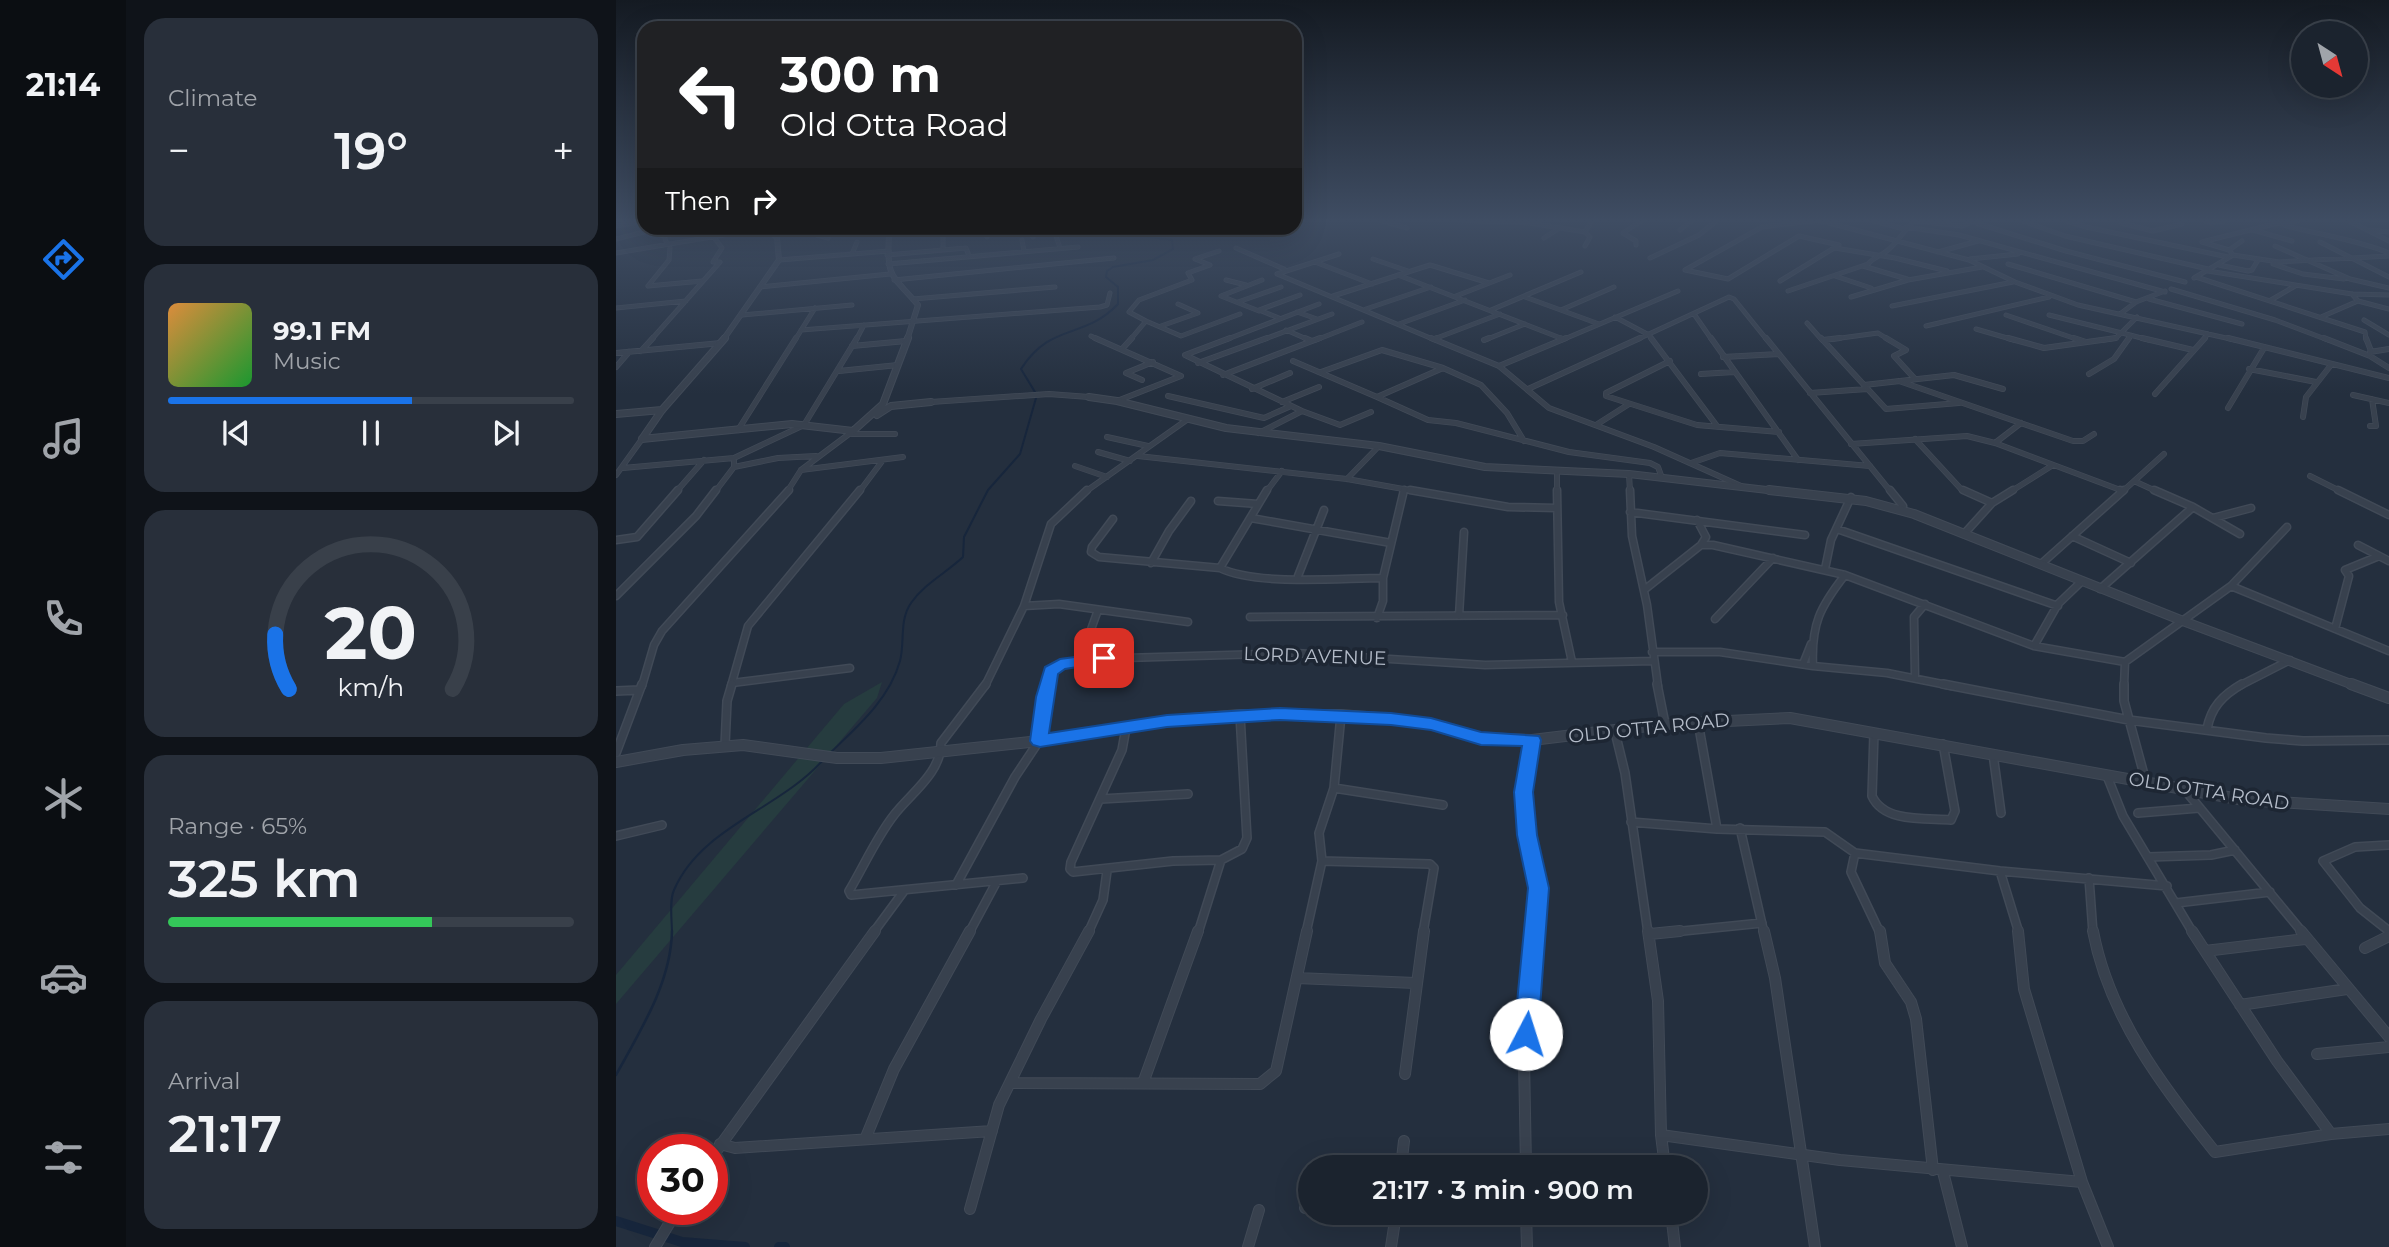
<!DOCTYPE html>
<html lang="en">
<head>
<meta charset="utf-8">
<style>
	:root { --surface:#1b232e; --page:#282f3a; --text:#f1f3f6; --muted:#a0a4aa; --line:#39404a; --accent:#1a73e8 }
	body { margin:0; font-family:Montserrat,sans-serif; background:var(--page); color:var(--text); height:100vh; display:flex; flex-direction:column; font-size:26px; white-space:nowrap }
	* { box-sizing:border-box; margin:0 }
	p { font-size:23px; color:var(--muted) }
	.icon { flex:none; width:38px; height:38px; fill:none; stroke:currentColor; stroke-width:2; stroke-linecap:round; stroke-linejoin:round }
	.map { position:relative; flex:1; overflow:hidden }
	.drawer { display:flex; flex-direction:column; gap:18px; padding:18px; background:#0f1319; width:490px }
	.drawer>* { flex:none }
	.hud { position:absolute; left:21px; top:21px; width:665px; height:214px; border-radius:21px; box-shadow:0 7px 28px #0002,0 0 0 2px var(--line); background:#202124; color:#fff; overflow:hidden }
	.needle { width:46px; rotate:144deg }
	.controls { position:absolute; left:1675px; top:21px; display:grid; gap:14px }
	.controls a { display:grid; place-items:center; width:77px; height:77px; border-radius:50%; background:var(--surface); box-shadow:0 7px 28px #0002,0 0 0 2px var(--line); font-size:35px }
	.speed { position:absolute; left:21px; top:1134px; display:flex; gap:14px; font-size:35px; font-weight:700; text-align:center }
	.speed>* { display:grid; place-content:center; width:91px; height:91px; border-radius:50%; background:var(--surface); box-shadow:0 7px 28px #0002,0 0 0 2px var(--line); line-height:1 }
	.speed .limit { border:10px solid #d22; background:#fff; color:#111 }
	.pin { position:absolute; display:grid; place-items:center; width:60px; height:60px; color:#fff; margin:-30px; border-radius:14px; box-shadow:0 4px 10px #0006 }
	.me { position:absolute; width:77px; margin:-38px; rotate:5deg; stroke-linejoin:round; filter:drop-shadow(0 0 5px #0008) }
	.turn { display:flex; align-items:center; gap:24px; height:147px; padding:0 28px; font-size:32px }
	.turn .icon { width:91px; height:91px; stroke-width:2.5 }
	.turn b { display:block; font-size:49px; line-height:60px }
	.then { display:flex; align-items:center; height:66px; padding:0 28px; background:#0003; gap:14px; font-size:26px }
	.big { font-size:52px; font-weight:600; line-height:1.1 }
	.drawer .card { flex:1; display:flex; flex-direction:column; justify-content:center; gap:10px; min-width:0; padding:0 24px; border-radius:21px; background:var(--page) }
	.drawer .dial { align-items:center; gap:0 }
	.dial svg { height:182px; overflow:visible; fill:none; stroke:var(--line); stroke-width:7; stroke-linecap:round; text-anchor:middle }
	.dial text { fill:var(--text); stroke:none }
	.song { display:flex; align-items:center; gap:21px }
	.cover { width:84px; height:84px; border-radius:10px; background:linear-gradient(135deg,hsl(30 70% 55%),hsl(130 70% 35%)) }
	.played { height:7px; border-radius:4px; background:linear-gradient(90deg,var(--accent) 60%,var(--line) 60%) }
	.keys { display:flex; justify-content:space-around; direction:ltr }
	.heat { display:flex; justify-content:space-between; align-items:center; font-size:38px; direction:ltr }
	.charge { height:10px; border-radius:5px; background:linear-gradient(90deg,#34c759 65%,var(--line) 0) }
	.trip { position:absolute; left:682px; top:1155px; width:410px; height:70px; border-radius:35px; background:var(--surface); box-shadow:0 7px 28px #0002,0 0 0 2px var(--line); font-weight:600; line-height:70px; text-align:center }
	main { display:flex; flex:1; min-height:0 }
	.dock { display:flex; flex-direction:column; width:126px; justify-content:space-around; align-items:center; background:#0b0e12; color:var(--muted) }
	.dock .icon { width:49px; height:49px }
	.dock .active { color:var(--accent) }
	.dock b { font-size:32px; color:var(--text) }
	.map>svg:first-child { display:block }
	.green { fill:#263c3f }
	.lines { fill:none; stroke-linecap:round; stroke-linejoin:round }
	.stream-far1 { stroke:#17263c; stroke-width:2 }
	.stream { stroke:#17263c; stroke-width:2.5 }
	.canal { stroke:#17263c; stroke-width:10 }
	.minor-far4-casing { stroke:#414a57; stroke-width:5 }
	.minor-far3-casing { stroke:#414a57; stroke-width:6 }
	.minor-far2-casing { stroke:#414a57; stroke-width:9 }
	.minor-far1-casing { stroke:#414a57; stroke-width:10 }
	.minor-casing { stroke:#414a57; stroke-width:12 }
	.tertiary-far3-casing { stroke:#414a57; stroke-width:6 }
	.tertiary-far2-casing { stroke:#414a57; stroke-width:8 }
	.tertiary-far1-casing { stroke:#414a57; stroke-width:10 }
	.tertiary-casing { stroke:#414a57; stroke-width:12 }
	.minor-far4 { stroke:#38414e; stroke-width:3.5 }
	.minor-far3 { stroke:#38414e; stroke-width:4.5 }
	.minor-far2 { stroke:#38414e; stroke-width:6 }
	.minor-far1 { stroke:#38414e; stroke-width:7 }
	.minor { stroke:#38414e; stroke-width:10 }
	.tertiary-far3 { stroke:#38414e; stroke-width:4.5 }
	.tertiary-far2 { stroke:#38414e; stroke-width:6 }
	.tertiary-far1 { stroke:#38414e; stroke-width:8 }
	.tertiary { stroke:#38414e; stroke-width:10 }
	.route { fill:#1a73e8; stroke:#114b97; stroke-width:2 }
	.labels { text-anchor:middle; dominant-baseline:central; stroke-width:7; stroke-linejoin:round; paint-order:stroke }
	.street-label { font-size:19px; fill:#b4bcc9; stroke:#1d2633 }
</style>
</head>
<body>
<main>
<nav class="dock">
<b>21:14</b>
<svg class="icon active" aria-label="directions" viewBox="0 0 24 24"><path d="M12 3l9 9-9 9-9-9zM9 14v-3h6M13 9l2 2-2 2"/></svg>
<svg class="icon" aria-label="music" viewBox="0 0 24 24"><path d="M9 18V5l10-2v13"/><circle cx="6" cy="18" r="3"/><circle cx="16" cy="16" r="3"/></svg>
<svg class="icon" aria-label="phone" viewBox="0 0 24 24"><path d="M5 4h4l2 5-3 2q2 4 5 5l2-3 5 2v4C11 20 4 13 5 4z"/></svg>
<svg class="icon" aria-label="climate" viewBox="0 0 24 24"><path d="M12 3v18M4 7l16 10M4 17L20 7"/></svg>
<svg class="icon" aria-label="car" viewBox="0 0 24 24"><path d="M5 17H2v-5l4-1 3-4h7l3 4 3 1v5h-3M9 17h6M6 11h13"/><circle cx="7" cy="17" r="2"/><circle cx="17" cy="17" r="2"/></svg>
<svg class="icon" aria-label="filters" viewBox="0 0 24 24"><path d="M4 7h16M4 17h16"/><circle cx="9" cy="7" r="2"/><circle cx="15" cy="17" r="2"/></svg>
</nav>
<section class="drawer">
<div class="card"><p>Climate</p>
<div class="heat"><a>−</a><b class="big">19°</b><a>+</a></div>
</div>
<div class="card">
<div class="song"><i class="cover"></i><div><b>99.1 FM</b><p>Music</p></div></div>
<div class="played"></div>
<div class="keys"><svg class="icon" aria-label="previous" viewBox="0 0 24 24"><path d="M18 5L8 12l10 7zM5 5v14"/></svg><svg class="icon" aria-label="pause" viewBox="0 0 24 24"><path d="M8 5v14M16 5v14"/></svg><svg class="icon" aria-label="next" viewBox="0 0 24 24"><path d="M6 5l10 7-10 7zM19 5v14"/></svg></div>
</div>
<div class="card dial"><svg viewBox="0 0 100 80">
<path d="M14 69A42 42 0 1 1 86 69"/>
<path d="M14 69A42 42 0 0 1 8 45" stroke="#1a73e8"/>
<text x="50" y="56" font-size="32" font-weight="700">20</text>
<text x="50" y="72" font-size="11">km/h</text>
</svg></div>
<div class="card"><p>Range · 65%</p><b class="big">325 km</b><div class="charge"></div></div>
<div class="card"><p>Arrival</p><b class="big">21:17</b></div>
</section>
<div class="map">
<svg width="1773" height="1247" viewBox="0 0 1773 1247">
	<rect width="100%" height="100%" fill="#242f3e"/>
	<!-- green -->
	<path class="green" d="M266 682 261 698 0 1004V975L228 704Z"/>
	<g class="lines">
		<!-- stream-far1 -->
		<path class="stream-far1" d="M419 392 405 369C435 322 468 340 502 304V287L490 277 491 271 497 267 537 260 557 249 556 240 520 235 510 228
			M213 754C241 727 273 700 284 661 289 642 283 620 295 603 308 584 330 573 347 557L348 537 372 490 404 454 420 398
			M56 933C56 920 53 901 58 890 85 827 164 809 207 760"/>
		<!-- stream -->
		<path class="stream" d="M0 1075C24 1031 55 983 56 931"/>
		<!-- canal -->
		<path class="canal" d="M0 1221 66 1242 129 1247
			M163 1247H169"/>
		<!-- minor-far4 casing -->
		<g class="minor-far4-casing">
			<path id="minor-far4" d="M760 219 791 228
				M818 219 914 223 969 232
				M1198 219 1353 260 1399 282 1462 305 1619 340
				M1251 219 1288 229
				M1401 219 1449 236 1592 269
				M1453 219 1451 221 1470 227 1612 257
				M1586 219 1595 223 1607 221
				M1729 219 1773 241
				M694 220 700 219
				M1299 221 1346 226 1363 219
				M1360 223 1450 251 1569 282
				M1505 223 1537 231 1566 224
				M1668 225C1703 235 1739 239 1773 253
				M0 226 28 221
				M1290 227 1343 235 1549 292
				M176 228 212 238
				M369 228 371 237
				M413 228 417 237
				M1064 230 1077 219
				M1637 230 1676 241
				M1754 230 1773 232
				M272 233 359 228
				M440 236 444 248
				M928 238 942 229
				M0 239 32 231 48 236 51 244
				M406 240 408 251
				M1704 242 1773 277
				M1020 245V241L1007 233 1028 219
				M969 246 974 237 969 232 977 219
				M1659 246 1734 279 1773 288
				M54 248 53 260 32 286 86 281
				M620 248 668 269
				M1219 248 1279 258 1331 271
				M327 250 350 248 353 256
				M1613 250 1586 242 1658 224 1691 219
				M1322 252 1362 241
				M0 253 149 228
				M236 254 241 242
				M723 254 661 274 819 340
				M271 255 327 250V230
				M1617 255 1663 262 1773 256
				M1034 258 1083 235 1103 219
				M757 259 792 271
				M1354 259 1402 254
				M163 260 273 251
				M699 262 756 284
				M272 264 462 247
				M1392 264 1520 302
				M1657 264 1687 274 1728 279
				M1603 265 1632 271 1636 270 1642 260
				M1247 266 1291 279
				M1069 270 1112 279 1183 236 1223 245 1164 281
				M1069 270 1146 227 1212 219
				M1592 271 1736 294 1773 295
				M782 275 947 339
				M1219 276 1255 288
				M1580 277 1749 332 1750 340
				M1578 278 1617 255 1613 250 1626 241
				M278 280 498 258
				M610 280 630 285
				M144 287 274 274
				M1555 289 1659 320 1712 340
				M1172 291 1252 264C1258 257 1265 256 1272 250 1283 241 1289 228 1301 219
				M717 296 814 265 873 283
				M840 296 894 275
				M909 297 983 324
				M1235 297 1292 280 1366 267
				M297 299 439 287
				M1533 299 1626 324
				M1655 300 1679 286
				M1742 301 1773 309
				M622 302 665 287
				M1276 306 1397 282
				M0 308 70 301
				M750 309 815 287
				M875 310 965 272
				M945 310 998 287
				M643 311 605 296 646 280
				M681 312 701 319
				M1078 314 1096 340
				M1504 314 1520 302 1549 291
				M126 315 236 305
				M1390 315 1463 340
				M1433 315 1514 335 1512 340
				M999 317 1033 335 1036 340
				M1705 317 1742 301 1736 294
				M663 318 643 310 684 295
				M1748 320 1773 335
				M530 321 565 336 624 314
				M1191 323 1206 340
				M1323 323 1310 326 1433 297
				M783 324 849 300
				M545 326 582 313 562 304
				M1360 329 1398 340
				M185 330 484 307 491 305 494 293
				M670 330 693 340
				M1514 335 1533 340
				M475 336 483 340
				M818 339 884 314
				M35 340 104 262H97L106 248 97 236
				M179 340 199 308
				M240 340 248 325
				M514 340 530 321 513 312 523 300 576 280 572 273 594 265 579 259 603 251
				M609 340 703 304
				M646 340 716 314
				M700 340 746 322
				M869 340 909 324
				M946 340 1062 291
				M1020 340 1113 297 1118 299 1151 340
				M1210 340 1262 333 1273 340
				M1488 340 1500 338 1521 317
				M1587 340 1592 334"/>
		</g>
		<!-- minor-far3 casing -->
		<g class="minor-far3-casing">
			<path id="minor-far3" d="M479 338 565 376 501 401
				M614 338 569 355 686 411 643 433
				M689 338 696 341
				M815 338 883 366 933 408 1038 447 1125 486
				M944 338 947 339
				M1035 338 1101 426
				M1095 338 1182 460
				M1150 338 1275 492
				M1205 338 1270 409 1343 403
				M1270 338 1290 350 1278 356 1299 379
				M1392 338 1428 348 1500 338
				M1458 338 1470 342
				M1526 338 1577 350
				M1612 338 1773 378
				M1708 338 1754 356 1773 368
				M1750 338 1755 351
				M818 339 821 338
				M868 340 873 338
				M1207 340 1224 338
				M236 346 290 341
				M507 348 516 338
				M25 351 37 338
				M1754 352 1773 349
				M0 353 105 343
				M1107 357 1163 354
				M677 361 761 397
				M1054 361 990 393V396L1081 425 1163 432
				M582 363 651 338
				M883 366 950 338
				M0 367 13 352
				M827 368 761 397 812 420 840 423 953 452 1034 463 1042 467 1046 478
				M1633 369 1700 382
				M223 371 282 365
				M705 372 766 350 827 368 865 385 891 413 908 441
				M1085 374 1118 372
				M1473 374 1498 359 1513 338
				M607 375 704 338
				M526 380 510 373 537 362
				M1283 381 1457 441H1467L1478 434
				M1248 385 1338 375 1387 389
				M636 389 674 373
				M912 389 1024 338
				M1194 393 1251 389
				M1539 394 1589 338
				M1737 395 1773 403
				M552 396 648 418 675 406
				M315 402 433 394 473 397
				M666 402 703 387
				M1612 408 1648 348
				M686 411 724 425 755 412
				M1687 417 1690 397 1715 365
				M980 425 1013 404
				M1754 426H1760L1756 399
				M122 430 180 338
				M236 434H279
				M491 437 532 446
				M1299 439 1345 489 1351 492
				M1379 443 1405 423
				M1235 444 1351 436 1379 443 1507 491
				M482 452 514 461
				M522 456 731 479 804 492
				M1075 463 1104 453 1254 466
				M459 466 491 477
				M118 467 162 458 200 456
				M7 468 118 458 188 425 241 338
				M185 470 287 457
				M941 471V492
				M1013 474 1014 492
				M0 475 26 439
				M1694 476 1726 492
				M731 479 763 446
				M1518 481 1542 492
				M60 492 88 460
				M99 492 118 467V458
				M171 492 185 470 237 431
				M243 492 267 460
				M469 492 572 419
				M650 492 666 471
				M787 492 788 489
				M1394 492 1437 465
				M1506 492 1548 454"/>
		</g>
		<!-- minor-far2 casing -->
		<g class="minor-far2-casing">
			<path id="minor-far2" d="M794 490 892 507 940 508
				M941 490 943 602 956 662
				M1014 490 1016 536 1031 605 1042 686
				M1274 490 1287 506 1285 509
				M1347 490 1376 503
				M1504 490 1507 491
				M1538 490 1577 507 1624 534
				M1722 490 1773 515
				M602 501 642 504
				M1014 512 1189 535
				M635 518 775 543
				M1597 518 1635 508
				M497 519 476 547 475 552 483 557 604 568C641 586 724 578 767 578
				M1081 520 1090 537 1085 545
				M1221 529 1442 606
				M1348 534 1376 503 1397 490
				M1456 536 1515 563
				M0 540 21 537 62 490
				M1742 545 1773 561
				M535 563 553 531 575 501
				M1425 564 1508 490
				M604 568 651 490
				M1209 569 1215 540 1235 497
				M682 576 708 510
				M1615 586 1773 651
				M1484 589 1577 507
				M1028 590 1085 545H1097L1229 575 1418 646 1509 662 1615 586 1671 527
				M0 596 80 516 100 490
				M408 606 443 604 572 622
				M843 616 848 532
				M634 617 947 615
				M761 618 767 601V578L788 490
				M1099 619 1157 558
				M1719 629 1733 576 1729 570 1763 556
				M1418 646 1442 604 1466 581
				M1036 652H1104L1197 666 1271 673 1336 686
				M464 660 482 610
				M1187 664 1195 644
				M1197 666C1195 624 1204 607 1229 575
				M1299 677 1298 617 1309 604
				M116 683 234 668
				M26 686 38 645 46 631 173 490
				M115 686 132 626 244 490
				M369 686 408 606 435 524 471 490
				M431 686C438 660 450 663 473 659L679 653 869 665 1037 661
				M1508 686 1509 662
				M1623 686 1674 660"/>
		</g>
		<!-- minor-far1 casing -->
		<g class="minor-far1-casing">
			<path id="minor-far1" d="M370 684 325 743C325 773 295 793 278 815 260 838 248 866 233 891L235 895 407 878
				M1041 684 1049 724
				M1327 684 1513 720 1650 738 1687 741 1773 740
				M1508 684V701L1530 782
				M0 691 23 690
				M1082 722 1101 829
				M510 728 506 750 455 862 454 869 457 872 557 861 605 860 626 849 631 838 624 715
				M1591 729C1595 707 1607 695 1626 684
				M999 732 1009 773 1032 933
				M1258 733 1256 796C1268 823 1310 818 1335 820L1339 811 1327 744
				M916 740 907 792 911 835 923 888 919 933
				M109 746 111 701 116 684
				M0 753 26 684
				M1377 754 1385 813
				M1491 776 1507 816 1577 933
				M718 788 827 805
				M1569 790 1687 933
				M485 799 572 794
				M1522 813 1583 808
				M1015 822 1101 829 1209 832 1239 853 1384 871 1551 886
				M1124 828 1148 933
				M0 836 46 825
				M1773 845 1739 847 1707 861 1744 908 1773 931
				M1239 853 1235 872 1264 933
				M1532 857 1595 855 1619 850
				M706 861 814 864 818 868 807 933
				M1384 871 1403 933
				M1473 878 1477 933
				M340 885 399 777 423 741 432 684
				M1560 903 1654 892
				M257 933 288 891
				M353 933 381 881
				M472 933 487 900 491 871
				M582 933 605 860
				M690 933 706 861 703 833 718 788 725 715
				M1047 933 1146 923"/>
		</g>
		<!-- minor casing -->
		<g class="minor-casing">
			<path id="minor" d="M1032 931 1042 1001 1045 1135 1049 1167
				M1148 931 1159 978 1199 1247
				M1264 931 1269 963 1295 1002 1300 1019 1317 1170
				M1402 931 1408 989 1466 1182 1492 1247
				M1477 931C1493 1016 1546 1086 1599 1152L1715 1134 1773 1129
				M1576 931 1661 1061 1715 1134
				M1685 931 1773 1037
				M1034 934 1064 931
				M1749 948 1773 936
				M1589 951 1689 939
				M681 978 799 983
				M1624 1005 1731 989
				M1701 1054 1773 1047
				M789 1074 808 931
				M395 1083 644 1084 660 1071 691 931
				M527 1083 582 931
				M1045 1135 1224 1160 1466 1182
				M250 1137 278 1069 354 931
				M104 1144 119 1148 376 1131
				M96 1157 259 931
				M785 1167 788 1141
				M910 1167 908 1059 919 931
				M1327 1172 1346 1247
				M689 1208H695
				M354 1209 383 1105 425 1019 473 931
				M741 1213 779 1217
				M910 1213 911 1247
				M1055 1213 1059 1247
				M39 1247 62 1209
				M632 1247 643 1210
				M775 1247 780 1214"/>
		</g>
		<!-- tertiary-far3 casing -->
		<g class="tertiary-far3-casing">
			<path id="tertiary-far3" d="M265 228 273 236C270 279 277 275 302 305L291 340
				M107 340 163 260 161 238 151 228"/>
		</g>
		<!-- tertiary-far2 casing -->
		<g class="tertiary-far2-casing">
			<path id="tertiary-far2" d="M473 397 501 401 610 428 763 446 869 467 1013 474 1168 492
				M267 404 292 338
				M0 414 46 410
				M261 415 275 406 315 402
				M26 439 46 410 109 338
				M26 439 176 424 237 431 266 405"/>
		</g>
		<!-- tertiary-far1 casing -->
		<g class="tertiary-far1-casing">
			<path id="tertiary-far1" d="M1153 490 1250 501 1298 514 1567 621 1740 686"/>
		</g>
		<!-- tertiary casing -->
		<g class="tertiary-casing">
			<path id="tertiary" d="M1735 684 1773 698
				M0 762 67 750 127 745 221 758H265L423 741 550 721 624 715H725L775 719 815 724 865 738 916 740 1049 724 1174 718 1628 800 1773 809"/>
		</g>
		<!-- minor-far4 -->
		<use href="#minor-far4" class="minor-far4"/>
		<!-- minor-far3 -->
		<use href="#minor-far3" class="minor-far3"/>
		<!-- minor-far2 -->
		<use href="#minor-far2" class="minor-far2"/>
		<!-- minor-far1 -->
		<use href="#minor-far1" class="minor-far1"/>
		<!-- minor -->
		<use href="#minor" class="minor"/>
		<!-- tertiary-far3 -->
		<use href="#tertiary-far3" class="tertiary-far3"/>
		<!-- tertiary-far2 -->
		<use href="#tertiary-far2" class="tertiary-far2"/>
		<!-- tertiary-far1 -->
		<use href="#tertiary-far1" class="tertiary-far1"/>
		<!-- tertiary -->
		<use href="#tertiary" class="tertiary"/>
	</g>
	<!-- sky -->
	<linearGradient id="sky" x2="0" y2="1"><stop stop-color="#141a22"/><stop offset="0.56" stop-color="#3f4d63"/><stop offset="1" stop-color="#3f4d63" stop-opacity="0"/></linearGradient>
	<rect width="1773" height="394" fill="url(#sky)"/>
	<!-- route -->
	<path class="route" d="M488 653 493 654 496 658 493 662 449 669 442 674 433 733 551 715 664 708 775 713 815 718 865 732 923 736 925 740 917 792 921 835 933 888 922 1034 918 1042 910 1045 902 1042 898 1034 912 888 901 835 898 792 906 746 865 745 815 730 775 725 664 720 551 727 424 747 417 745 414 741 420 697 429 667 444 659Z"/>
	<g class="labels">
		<!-- street labels -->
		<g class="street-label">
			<text transform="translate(699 656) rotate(2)">LORD AVENUE</text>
			<text transform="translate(1033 728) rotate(-6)">OLD OTTA ROAD</text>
			<text transform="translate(1593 791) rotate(9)">OLD OTTA ROAD</text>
		</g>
	</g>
</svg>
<div class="controls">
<a><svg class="needle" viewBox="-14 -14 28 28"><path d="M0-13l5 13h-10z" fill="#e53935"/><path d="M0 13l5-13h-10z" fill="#a0a4aa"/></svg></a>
</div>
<div class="speed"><div class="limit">30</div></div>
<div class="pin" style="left:488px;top:658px;background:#d93025"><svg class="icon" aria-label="arrive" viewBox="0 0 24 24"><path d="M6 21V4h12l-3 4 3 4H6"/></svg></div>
<svg class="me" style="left:910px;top:1034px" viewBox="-20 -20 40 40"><circle r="19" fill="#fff"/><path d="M0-13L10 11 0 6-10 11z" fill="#1a73e8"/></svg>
<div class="trip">21:17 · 3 min · 900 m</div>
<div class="hud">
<div class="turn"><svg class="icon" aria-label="left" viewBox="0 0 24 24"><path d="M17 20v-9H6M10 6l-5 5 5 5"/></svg><div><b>300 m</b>Old Otta Road</div></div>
<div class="then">Then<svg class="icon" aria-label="right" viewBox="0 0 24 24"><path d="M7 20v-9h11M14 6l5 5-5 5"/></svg></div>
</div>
</div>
</main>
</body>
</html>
